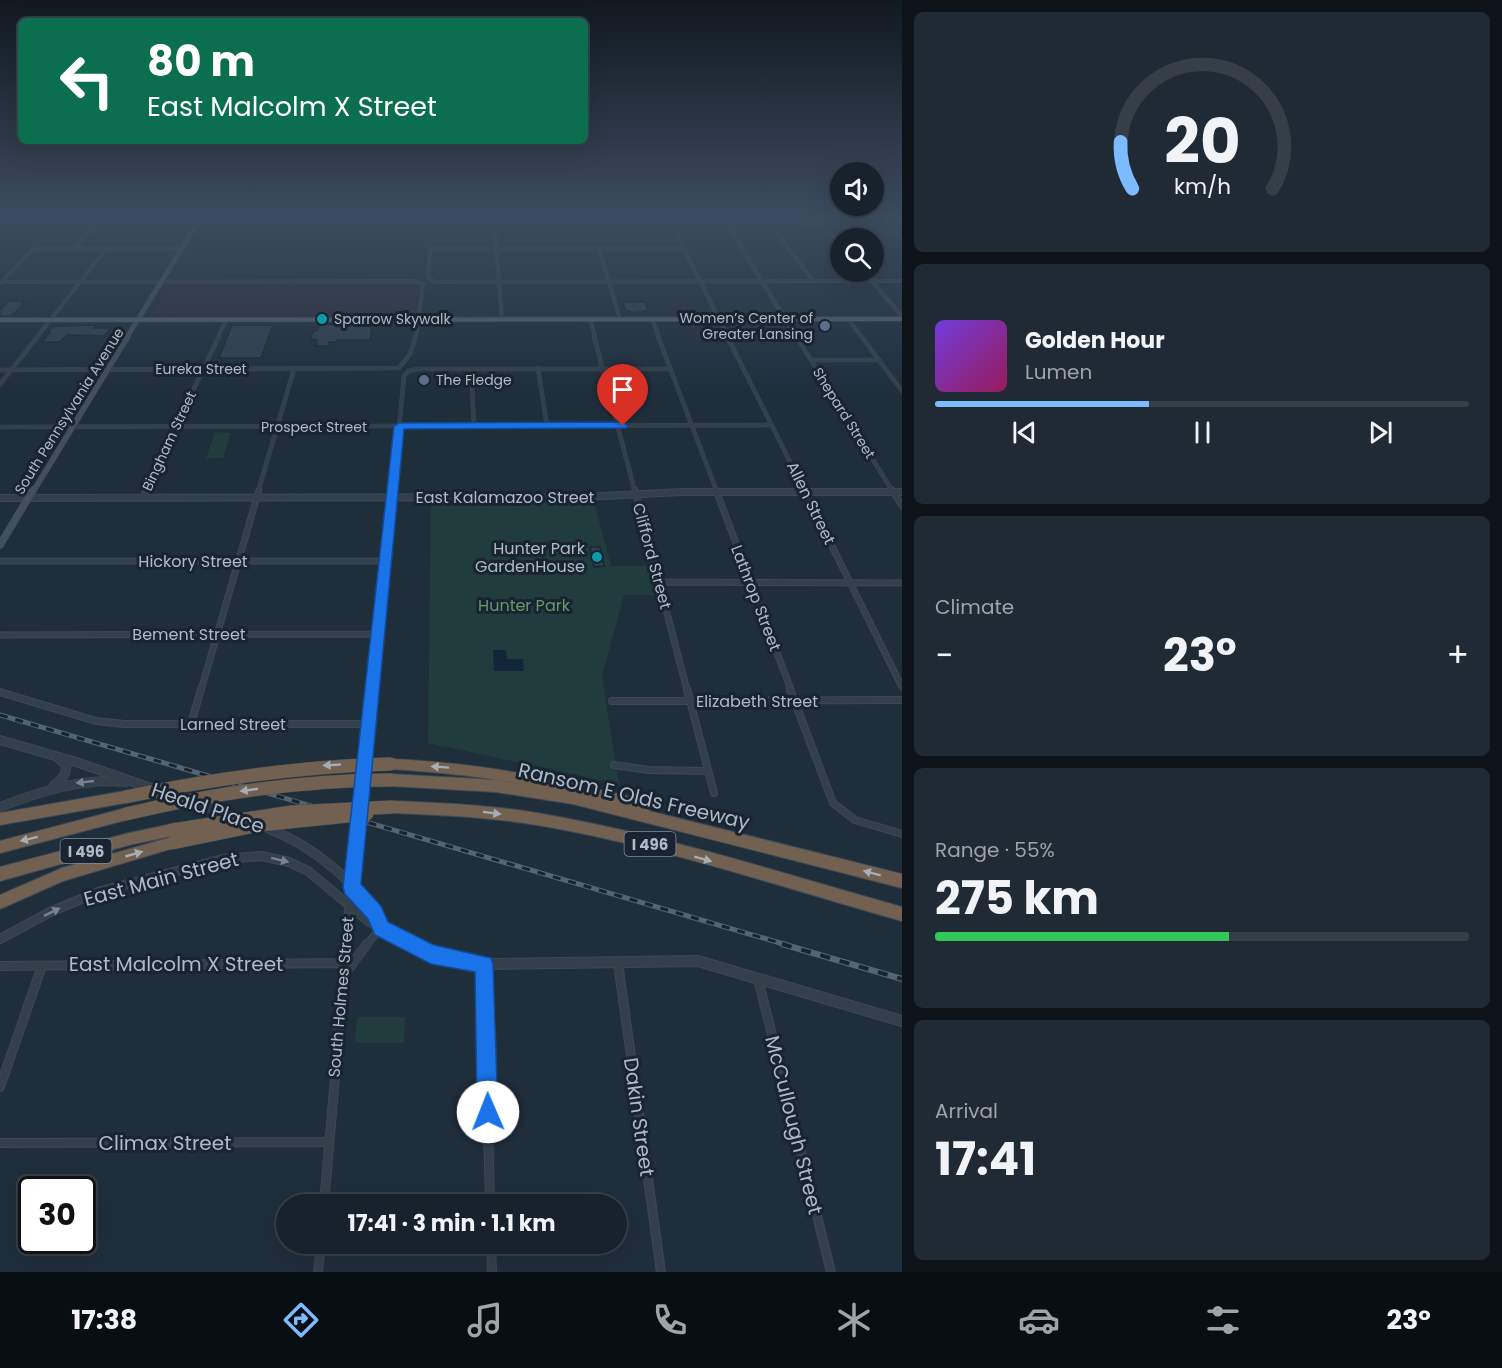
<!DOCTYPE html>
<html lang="en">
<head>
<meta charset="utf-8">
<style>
	:root { --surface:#17222c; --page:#202a34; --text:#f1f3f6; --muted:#9ea4a9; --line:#363f48; --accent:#7cbbff }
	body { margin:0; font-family:Poppins,sans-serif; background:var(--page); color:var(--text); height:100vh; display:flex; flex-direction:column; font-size:22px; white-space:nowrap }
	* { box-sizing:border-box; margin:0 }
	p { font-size:20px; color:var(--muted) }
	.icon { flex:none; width:33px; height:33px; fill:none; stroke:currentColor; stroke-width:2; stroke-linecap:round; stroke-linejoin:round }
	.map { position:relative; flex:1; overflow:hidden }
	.panel { display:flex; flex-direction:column; gap:12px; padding:12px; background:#0d1318; width:600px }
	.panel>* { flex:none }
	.hud { position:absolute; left:18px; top:18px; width:570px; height:126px; border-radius:9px; box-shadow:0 6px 24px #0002,0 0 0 2px var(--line); background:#0b6e4f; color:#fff; overflow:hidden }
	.fabs { position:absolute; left:830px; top:162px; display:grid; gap:12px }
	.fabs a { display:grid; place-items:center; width:54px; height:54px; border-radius:50%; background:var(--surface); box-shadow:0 6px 24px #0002,0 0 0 2px var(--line); font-size:30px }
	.speed { position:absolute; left:18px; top:1176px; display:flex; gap:12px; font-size:30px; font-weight:700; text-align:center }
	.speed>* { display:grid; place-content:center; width:78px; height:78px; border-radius:50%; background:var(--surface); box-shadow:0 6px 24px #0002,0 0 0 2px var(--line); line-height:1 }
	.speed .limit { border:3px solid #111; border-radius:9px; background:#fff; color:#111 }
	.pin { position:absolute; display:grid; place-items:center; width:51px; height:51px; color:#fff; margin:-62px -26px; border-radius:50% 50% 50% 0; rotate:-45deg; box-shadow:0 0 6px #0007 }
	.pin .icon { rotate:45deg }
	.me { position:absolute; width:66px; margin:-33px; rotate:359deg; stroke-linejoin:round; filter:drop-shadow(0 0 4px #0008) }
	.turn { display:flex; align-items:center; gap:21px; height:126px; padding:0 30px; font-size:27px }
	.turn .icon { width:78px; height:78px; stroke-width:2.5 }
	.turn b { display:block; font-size:42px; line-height:51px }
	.big { font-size:45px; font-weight:700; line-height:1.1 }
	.panel .tile { flex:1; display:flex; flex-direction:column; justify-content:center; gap:9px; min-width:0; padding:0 21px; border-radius:9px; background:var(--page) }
	.panel .dial { align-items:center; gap:0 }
	.dial svg { height:156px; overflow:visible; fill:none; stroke:var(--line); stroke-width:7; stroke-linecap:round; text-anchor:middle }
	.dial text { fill:var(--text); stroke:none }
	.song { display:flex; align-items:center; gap:18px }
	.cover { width:72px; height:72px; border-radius:9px; background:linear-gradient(135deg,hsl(260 70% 55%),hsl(330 70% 35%)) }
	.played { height:6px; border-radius:3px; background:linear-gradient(90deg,var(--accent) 40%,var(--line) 40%) }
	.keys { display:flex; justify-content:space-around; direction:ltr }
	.heat { display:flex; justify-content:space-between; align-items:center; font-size:33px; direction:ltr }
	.charge { height:9px; border-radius:4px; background:linear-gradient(90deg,#34c759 55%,var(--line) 0) }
	.trip { position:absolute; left:276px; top:1194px; width:351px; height:60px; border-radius:30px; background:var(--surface); box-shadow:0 6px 24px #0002,0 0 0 2px var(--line); font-weight:700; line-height:60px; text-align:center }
	.tabs { display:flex; height:96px; justify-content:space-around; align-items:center; background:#090e12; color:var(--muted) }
	.tabs .icon { width:42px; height:42px }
	.tabs .active { color:var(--accent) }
	.tabs b { font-size:27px; color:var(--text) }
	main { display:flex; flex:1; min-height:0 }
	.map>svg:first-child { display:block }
	.medical { fill:#2c2c3c }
	.green { fill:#213c3c }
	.water { fill:#122639 }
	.building { fill:#2e3f50; stroke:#1b2632; stroke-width:1.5 }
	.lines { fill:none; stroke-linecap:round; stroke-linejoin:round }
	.minor-far4-casing { stroke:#3d4855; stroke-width:4 }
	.minor-far3-casing { stroke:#3d4855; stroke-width:4.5 }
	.minor-far2-casing { stroke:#3d4855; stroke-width:7 }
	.minor-far1-casing { stroke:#3d4855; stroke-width:8 }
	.minor-casing { stroke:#3d4855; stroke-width:10 }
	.tertiary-far3-casing { stroke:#3d4855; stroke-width:4.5 }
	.tertiary-far2-casing { stroke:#3d4855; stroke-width:8 }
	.tertiary-far1-casing { stroke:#3d4855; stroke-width:10 }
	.tertiary-casing { stroke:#3d4855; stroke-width:12 }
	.secondary-far2-casing { stroke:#3d4855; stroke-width:5 }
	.secondary-far1-casing { stroke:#3d4855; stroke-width:6 }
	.secondary-casing { stroke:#3d4855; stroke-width:8 }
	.primary-casing { stroke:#3d4855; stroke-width:1 }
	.motorway-casing { stroke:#3e4a56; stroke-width:2 }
	.minor-far4 { stroke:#33404b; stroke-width:3 }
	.minor-far3 { stroke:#33404b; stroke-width:4 }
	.minor-far2 { stroke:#33404b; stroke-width:5 }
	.minor-far1 { stroke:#33404b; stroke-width:6 }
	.minor { stroke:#33404b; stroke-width:8 }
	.tertiary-far3 { stroke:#33404b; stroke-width:4 }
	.tertiary-far2 { stroke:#33404b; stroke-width:6 }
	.tertiary-far1 { stroke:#33404b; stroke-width:8 }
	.tertiary { stroke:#33404b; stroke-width:10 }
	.secondary-far2 { stroke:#414f5f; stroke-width:4.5 }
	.secondary-far1 { stroke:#414f5f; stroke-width:5 }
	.secondary { stroke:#414f5f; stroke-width:7 }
	.primary { fill:#515f6c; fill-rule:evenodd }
	.motorway { fill:#726150; fill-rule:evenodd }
	.rail-far1-casing { stroke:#556473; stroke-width:5 }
	.rail-casing { stroke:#556473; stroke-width:6 }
	.rail-far1 { stroke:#192430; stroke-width:3; stroke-dasharray:8; stroke-linecap:butt }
	.rail { stroke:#192430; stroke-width:4; stroke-dasharray:10; stroke-linecap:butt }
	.motorway-bridge-casing { stroke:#3e4a56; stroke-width:14; stroke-linecap:butt }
	.motorway-bridge { stroke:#726150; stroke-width:13 }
	.oneway { fill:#a5adb6 }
	.oneway2 { fill:#778390 }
	.route { fill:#1a73e8; stroke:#114b97; stroke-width:1.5 }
	.culture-dot { fill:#0f9aa8; stroke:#192430; stroke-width:2 }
	.service-dot { fill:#5c6f8a; stroke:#192430; stroke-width:2 }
	.labels { text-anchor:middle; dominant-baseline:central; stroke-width:6; stroke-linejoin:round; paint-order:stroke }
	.far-poi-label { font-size:14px; fill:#aebac8; stroke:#192430; text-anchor:start }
	.far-street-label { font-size:14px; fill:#aebac8; stroke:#192430 }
	.shield { fill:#192430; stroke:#818d9a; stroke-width:1.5 }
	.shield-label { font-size:15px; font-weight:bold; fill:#aebac8 }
	.street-label { font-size:16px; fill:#aebac8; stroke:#192430 }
	.poi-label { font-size:16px; fill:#aebac8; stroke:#192430; text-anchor:end }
	.park-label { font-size:16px; fill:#639b6b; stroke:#192430 }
	.near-street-label { font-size:20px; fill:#aebac8; stroke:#192430 }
</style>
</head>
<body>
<main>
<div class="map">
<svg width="902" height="1272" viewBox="0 0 902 1272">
	<rect width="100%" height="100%" fill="#1f2e3b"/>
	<!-- medical -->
	<path class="medical" d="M170 284H419L417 315H152Z"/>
	<!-- green -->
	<path class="green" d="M561 216H613L616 223H564Z
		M793 216H849L862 230H804Z
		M215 432 231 433 223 458H206Z
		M431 502H594L611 566H651L659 595H624L602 676 619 784 428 743Z
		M357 1017H405L404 1043H355Z"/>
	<!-- water -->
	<path class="water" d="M493 650H506L507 659H523L524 671H494Z"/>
	<!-- building -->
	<path class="building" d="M14 301H24L22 303H25L11 316H0V310L7 302Z
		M623 302H645L648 310 634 313 625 310Z
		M319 324 372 326 370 340H337V342H329L328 346H316L317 340H312L311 336 314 331 318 330Z
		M96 325 94 328H111L104 336 68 335 59 342H42L50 332 48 330 56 326Z
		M232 325H273L261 358H219Z
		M590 547H600L604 566 594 567Z"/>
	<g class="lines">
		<!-- minor-far4 casing -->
		<g class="minor-far4-casing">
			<path id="minor-far4" d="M879 216 902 239
				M776 232 813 281
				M829 232 840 244
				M495 233 502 319
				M676 233 728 337
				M74 249 103 216
				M599 249 620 319
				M683 249H430L428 278 435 282 902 281
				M864 272 902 316
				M2 282 413 281 422 283 423 286 416 337
				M1 283 31 251 36 249H182
				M590 319 595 337
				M652 319 659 337
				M785 319 796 337
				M848 319 862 337
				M37 337 106 249
				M218 337 226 320"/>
		</g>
		<!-- minor-far3 casing -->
		<g class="minor-far3-casing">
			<path id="minor-far3" d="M594 336 635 492
				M658 336 717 492
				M727 336 805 492
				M796 336 893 492
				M861 336 902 391
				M811 360H880
				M538 368 547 426
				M471 369 474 426
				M0 370 399 368 410 354 416 336
				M0 384 38 336
				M0 427 771 425
				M145 492 219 336
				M258 492 294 369
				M393 492 404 376 409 371 418 369H669"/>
		</g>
		<!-- minor-far2 casing -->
		<g class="minor-far2-casing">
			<path id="minor-far2" d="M635 490 687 690
				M716 490 791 690
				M804 490 902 687
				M892 490 902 506
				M143 497 146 490
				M0 561H385
				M660 582 902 583
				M0 635 378 634
				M201 690 259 490
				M373 690 393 490"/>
		</g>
		<!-- minor-far1 casing -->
		<g class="minor-far1-casing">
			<path id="minor-far1" d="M687 689 714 793
				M790 689 833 803 855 820 902 834
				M0 692 96 721 124 724H369
				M612 701 902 700
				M191 724 201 689
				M614 765 649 770 708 771
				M344 945 373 689
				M366 945 381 928"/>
		</g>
		<!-- minor casing -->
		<g class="minor-casing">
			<path id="minor" d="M618 963 661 1272
				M484 964 490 1204
				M0 966 352 963
				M344 975 367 944
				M758 979 831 1272
				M0 1087 42 966
				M0 1143 329 1142
				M324 1204 344 975 342 963 344 944
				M491 1244 492 1272
				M318 1272 321 1244"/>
		</g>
		<!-- tertiary-far3 casing -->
		<g class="tertiary-far3-casing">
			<path id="tertiary-far3" d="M722 216 785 319"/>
		</g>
		<!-- tertiary-far2 casing -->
		<g class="tertiary-far2-casing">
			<path id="tertiary-far2" d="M0 498 584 497 682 492H902"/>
		</g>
		<!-- tertiary-far1 casing -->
		<g class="tertiary-far1-casing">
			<path id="tertiary-far1" d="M0 740 76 762 183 799
				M54 785C62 780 67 774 66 765L60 760
				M193 802 237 817
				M0 807C42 791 81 778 126 782
				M267 828C312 845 361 884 381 928
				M0 939 52 911 101 891 223 859 261 856 289 862 308 871 368 921 415 945"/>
		</g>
		<!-- tertiary casing -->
		<g class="tertiary-casing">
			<path id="tertiary" d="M412 944 431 954 484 964 698 961 902 1021"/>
		</g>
		<!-- secondary-far2 casing -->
		<g class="secondary-far2-casing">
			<path id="secondary-far2" d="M127 337 202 216"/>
		</g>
		<!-- secondary-far1 casing -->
		<g class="secondary-far1-casing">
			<path id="secondary-far1" d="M33 492 128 336"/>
		</g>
		<!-- secondary casing -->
		<g class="secondary-casing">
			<path id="secondary" d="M0 545 33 490"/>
		</g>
		<!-- primary casing -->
		<g class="primary-casing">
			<path id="primary" d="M902 317V321L0 322V318Z"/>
		</g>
		<!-- motorway casing -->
		<g class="motorway-casing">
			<path id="motorway" d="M391 759C459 762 525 772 591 788 610 792 630 796 648 803L650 807 649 811 902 874V888L573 804 496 792 391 786 387 784 385 780 387 776 391 774 496 780 525 785C481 776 436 772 391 769L387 768 385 764 387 760Z
				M125 791 129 793 131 797 129 801 125 803 0 825V813Z
				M392 801C440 803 489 805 537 813 661 834 781 873 902 907V921C781 887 661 846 537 825 489 817 440 815 392 813L388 811 386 807 388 803Z
				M126 808 130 810 132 814 130 818 126 820 0 853V841Z
				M172 824 177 826 178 830 177 834 172 836 129 845 0 881V867L129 833Z
				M172 837 177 839 179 843 177 847 63 881 0 909V895L62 868Z"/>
		</g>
		<!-- minor-far4 -->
		<use href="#minor-far4" class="minor-far4"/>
		<!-- minor-far3 -->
		<use href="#minor-far3" class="minor-far3"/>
		<!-- minor-far2 -->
		<use href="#minor-far2" class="minor-far2"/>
		<!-- minor-far1 -->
		<use href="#minor-far1" class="minor-far1"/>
		<!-- minor -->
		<use href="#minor" class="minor"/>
		<!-- tertiary-far3 -->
		<use href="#tertiary-far3" class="tertiary-far3"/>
		<!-- tertiary-far2 -->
		<use href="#tertiary-far2" class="tertiary-far2"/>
		<!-- tertiary-far1 -->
		<use href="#tertiary-far1" class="tertiary-far1"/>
		<!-- tertiary -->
		<use href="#tertiary" class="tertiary"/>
		<!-- secondary-far2 -->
		<use href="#secondary-far2" class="secondary-far2"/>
		<!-- secondary-far1 -->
		<use href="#secondary-far1" class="secondary-far1"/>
		<!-- secondary -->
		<use href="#secondary" class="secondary"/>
		<!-- primary -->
		<use href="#primary" class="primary"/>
		<!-- motorway -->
		<use href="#motorway" class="motorway"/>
		<!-- rail-far1 casing -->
		<g class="rail-far1-casing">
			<path id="rail-far1" d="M0 715 787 945"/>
		</g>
		<!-- rail casing -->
		<g class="rail-casing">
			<path id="rail" d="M782 944 902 979"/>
		</g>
		<!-- rail-far1 -->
		<use href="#rail-far1" class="rail-far1"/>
		<!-- rail -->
		<use href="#rail" class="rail"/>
		<!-- motorway-bridge casing -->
		<g class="motorway-bridge-casing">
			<path id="motorway-bridge" d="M125 797C213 779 301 766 391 764
				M126 814C214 793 301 780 391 780
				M172 830 292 812 392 807
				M172 843 259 825 367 814"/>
		</g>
		<!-- motorway-bridge -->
		<use href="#motorway-bridge" class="motorway-bridge"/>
	</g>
	<!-- one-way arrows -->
	<defs><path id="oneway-solid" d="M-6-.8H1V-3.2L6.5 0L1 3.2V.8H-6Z" transform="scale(1.5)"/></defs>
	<g class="oneway">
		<use href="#oneway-solid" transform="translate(332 765) rotate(177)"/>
		<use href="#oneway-solid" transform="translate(440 767) rotate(-176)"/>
		<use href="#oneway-solid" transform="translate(249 790) rotate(172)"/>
		<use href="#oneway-solid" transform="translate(492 813) rotate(7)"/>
		<use href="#oneway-solid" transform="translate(29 839) rotate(166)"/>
		<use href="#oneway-solid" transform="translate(134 854) rotate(-16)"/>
		<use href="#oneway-solid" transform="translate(703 859) rotate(15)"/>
		<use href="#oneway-solid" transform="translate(872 873) rotate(-165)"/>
	</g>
	<g class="oneway2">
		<use href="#oneway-solid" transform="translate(85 782) rotate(174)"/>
		<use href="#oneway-solid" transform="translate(280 860) rotate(14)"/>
		<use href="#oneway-solid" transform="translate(52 912) rotate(-26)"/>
	</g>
	<!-- sky -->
	<linearGradient id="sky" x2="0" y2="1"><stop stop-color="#111920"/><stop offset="0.55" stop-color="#3c4c60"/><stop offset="1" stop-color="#3c4c60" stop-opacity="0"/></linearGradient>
	<rect width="902" height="394" fill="url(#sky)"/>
	<!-- route -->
	<path class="route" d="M623 422 628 426 626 428 404 429 361 884 381 906 388 922 434 945 491 958 493 964 498 1112 495 1120 488 1123 480 1120 477 1112 475 972 431 964 375 935 368 919 345 894 343 887 394 426 399 423Z"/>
	<!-- markers -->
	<g class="culture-dot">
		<circle cx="322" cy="319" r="6"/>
		<circle cx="597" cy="557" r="6"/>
	</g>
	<g class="service-dot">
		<circle cx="825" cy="326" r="6"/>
		<circle cx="424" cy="380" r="6"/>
	</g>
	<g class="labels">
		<!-- far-poi labels -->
		<g class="far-poi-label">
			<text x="813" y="318" text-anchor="end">Women’s Center of<tspan x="813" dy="16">Greater Lansing</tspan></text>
			<text x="334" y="319">Sparrow Skywalk</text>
			<text x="436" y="380">The Fledge</text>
		</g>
		<!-- far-street labels -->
		<g class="far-street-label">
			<text x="201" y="369">Eureka Street</text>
			<text transform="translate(69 411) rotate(-58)">South Pennsylvania Avenue</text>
			<text transform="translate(844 413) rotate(58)">Shepard Street</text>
			<text x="314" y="427">Prospect Street</text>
			<text transform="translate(169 441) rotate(-65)">Bingham Street</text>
		</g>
		<!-- shield labels -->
		<g class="shield">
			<rect x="624.5" y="832" width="51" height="24" rx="4.5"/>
			<rect x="60.5" y="839" width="51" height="24" rx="4.5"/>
		</g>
		<g class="shield-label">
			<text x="650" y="844">I 496</text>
			<text x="86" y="851">I 496</text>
		</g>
		<!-- street labels -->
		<g class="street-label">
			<text x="505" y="497">East Kalamazoo Street</text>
			<text transform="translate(811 503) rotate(64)">Allen Street</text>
			<text transform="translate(652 556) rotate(75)">Clifford Street</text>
			<text x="193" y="561">Hickory Street</text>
			<text transform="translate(756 598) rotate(69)">Lathrop Street</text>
			<text x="189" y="634">Bement Street</text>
			<text x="757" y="701">Elizabeth Street</text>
			<text x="233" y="724">Larned Street</text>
			<text transform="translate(341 997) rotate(-85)">South Holmes Street</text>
		</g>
		<!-- poi labels -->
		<g class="poi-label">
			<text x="585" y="548">Hunter Park<tspan x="585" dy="18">GardenHouse</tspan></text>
		</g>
		<!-- park labels -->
		<g class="park-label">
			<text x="524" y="605">Hunter Park</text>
		</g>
		<!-- near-street labels -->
		<g class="near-street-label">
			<text transform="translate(634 796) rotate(13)">Ransom E Olds Freeway</text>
			<text transform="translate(208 808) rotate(19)">Heald Place</text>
			<text transform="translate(161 879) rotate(-15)">East Main Street</text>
			<text x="176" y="964">East Malcolm X Street</text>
			<text transform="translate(639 1117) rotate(82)">Dakin Street</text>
			<text transform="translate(794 1125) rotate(76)">McCullough Street</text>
			<text x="165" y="1143">Climax Street</text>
		</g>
	</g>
</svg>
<div class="fabs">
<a><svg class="icon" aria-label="sound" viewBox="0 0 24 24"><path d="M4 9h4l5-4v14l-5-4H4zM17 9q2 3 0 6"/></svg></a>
<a><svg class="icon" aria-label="search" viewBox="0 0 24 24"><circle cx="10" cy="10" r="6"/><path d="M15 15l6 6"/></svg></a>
</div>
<div class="speed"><div class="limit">30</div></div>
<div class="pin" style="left:623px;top:426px;background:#d93025"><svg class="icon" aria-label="arrive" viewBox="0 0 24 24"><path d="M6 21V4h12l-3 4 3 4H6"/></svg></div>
<svg class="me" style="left:488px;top:1112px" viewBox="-20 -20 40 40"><circle r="19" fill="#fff"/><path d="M0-13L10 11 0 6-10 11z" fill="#1a73e8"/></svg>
<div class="trip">17:41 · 3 min · 1.1 km</div>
<div class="hud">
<div class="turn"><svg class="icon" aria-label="left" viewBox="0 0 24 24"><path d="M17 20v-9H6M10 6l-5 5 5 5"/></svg><div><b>80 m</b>East Malcolm X Street</div></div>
</div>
</div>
<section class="panel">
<div class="tile dial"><svg viewBox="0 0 100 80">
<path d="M14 69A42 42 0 1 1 86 69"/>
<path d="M14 69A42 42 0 0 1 8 45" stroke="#7cbbff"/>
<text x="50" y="56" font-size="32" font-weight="700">20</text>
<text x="50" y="72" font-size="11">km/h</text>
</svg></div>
<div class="tile">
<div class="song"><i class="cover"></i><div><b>Golden Hour</b><p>Lumen</p></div></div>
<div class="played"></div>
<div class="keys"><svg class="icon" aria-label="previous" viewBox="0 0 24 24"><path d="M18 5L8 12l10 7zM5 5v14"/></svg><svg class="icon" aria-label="pause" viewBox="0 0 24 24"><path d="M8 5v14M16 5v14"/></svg><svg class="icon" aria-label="next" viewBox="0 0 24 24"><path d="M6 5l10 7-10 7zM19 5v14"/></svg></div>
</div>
<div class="tile"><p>Climate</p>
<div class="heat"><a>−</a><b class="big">23°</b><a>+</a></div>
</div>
<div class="tile"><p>Range · 55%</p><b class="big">275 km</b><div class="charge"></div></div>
<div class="tile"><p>Arrival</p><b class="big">17:41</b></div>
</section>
</main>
<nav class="tabs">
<b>17:38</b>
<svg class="icon active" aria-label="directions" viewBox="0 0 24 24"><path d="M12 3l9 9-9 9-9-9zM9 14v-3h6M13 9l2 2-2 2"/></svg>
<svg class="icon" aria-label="music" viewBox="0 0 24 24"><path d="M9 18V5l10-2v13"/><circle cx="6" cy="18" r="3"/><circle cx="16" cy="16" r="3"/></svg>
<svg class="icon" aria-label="phone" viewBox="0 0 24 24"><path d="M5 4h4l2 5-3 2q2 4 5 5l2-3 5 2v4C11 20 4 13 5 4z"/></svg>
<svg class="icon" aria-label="climate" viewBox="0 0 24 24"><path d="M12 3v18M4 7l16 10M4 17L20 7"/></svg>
<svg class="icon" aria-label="car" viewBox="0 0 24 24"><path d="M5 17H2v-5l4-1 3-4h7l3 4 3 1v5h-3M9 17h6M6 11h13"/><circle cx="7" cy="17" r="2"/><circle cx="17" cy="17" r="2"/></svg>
<svg class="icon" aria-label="filters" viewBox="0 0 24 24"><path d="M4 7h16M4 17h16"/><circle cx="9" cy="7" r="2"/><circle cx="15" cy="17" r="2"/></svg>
<b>23°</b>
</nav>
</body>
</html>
